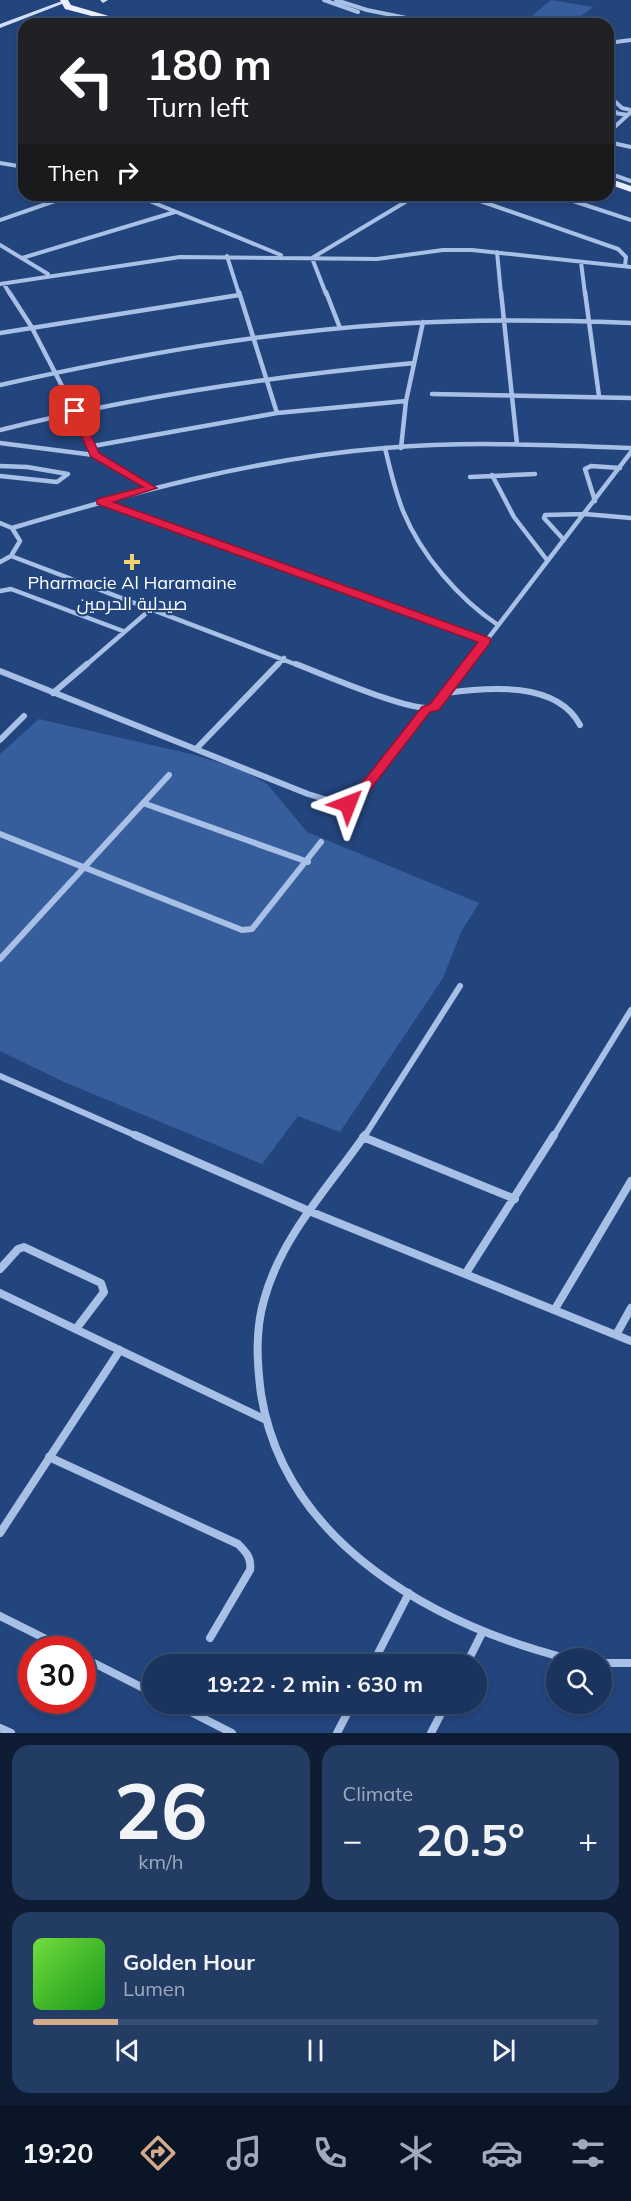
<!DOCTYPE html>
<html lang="en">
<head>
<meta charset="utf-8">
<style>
	:root { --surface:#1a345e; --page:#233c64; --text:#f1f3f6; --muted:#9faabc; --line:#384f73; --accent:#d6ab8b }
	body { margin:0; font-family:Mulish,Cairo,sans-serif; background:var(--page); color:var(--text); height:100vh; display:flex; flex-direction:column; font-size:22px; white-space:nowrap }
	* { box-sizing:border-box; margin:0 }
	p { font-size:20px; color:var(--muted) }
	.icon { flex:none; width:33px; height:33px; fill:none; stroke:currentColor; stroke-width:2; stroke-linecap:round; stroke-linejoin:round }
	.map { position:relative; height:1733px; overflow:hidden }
	.panel { display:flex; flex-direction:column; gap:12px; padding:12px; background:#0e1d34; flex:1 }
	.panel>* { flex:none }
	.banner { position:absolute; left:18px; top:18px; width:596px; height:183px; border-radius:18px; box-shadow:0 3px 9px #0003,0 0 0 2px var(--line); background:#202124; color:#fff; overflow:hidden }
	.buttons { position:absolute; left:546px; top:1648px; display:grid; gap:12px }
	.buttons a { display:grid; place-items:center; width:66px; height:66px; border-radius:50%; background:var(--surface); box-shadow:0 3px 9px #0003,0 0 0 2px var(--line); font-size:30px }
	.speed { position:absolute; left:18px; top:1636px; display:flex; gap:12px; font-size:30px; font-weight:700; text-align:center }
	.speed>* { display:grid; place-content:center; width:78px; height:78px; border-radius:50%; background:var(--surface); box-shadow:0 3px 9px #0003,0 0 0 2px var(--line); line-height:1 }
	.speed .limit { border:9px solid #d22; background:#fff; color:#111 }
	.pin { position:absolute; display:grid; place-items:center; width:51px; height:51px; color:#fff; margin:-26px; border-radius:12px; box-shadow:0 3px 9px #0006 }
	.me { position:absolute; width:66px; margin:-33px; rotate:45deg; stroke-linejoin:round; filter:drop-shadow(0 0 4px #0008) }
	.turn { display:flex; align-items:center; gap:21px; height:126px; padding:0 30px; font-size:27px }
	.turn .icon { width:78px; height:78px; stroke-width:2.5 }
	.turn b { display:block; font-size:42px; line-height:51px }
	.then { display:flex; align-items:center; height:57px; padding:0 30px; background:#0003; gap:12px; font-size:22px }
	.big { font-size:45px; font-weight:700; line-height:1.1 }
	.panel .tile { flex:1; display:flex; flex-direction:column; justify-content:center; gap:9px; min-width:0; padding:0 21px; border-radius:18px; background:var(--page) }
	.panel .dial { align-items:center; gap:0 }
	.dial b { font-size:78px; line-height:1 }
	.song { display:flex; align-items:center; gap:18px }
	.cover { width:72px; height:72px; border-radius:9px; background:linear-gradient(135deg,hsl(100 70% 55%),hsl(120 70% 35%)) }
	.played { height:6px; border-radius:3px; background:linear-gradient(90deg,var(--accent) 15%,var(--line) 15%) }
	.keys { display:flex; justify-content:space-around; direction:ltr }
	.heat { display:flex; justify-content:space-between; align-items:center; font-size:33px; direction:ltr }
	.panel .tiles { flex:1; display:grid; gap:12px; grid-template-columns:1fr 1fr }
	.tile:last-child { grid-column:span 2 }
	.trip { position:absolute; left:142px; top:1654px; width:345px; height:60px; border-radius:30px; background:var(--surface); box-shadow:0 3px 9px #0003,0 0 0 2px var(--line); font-weight:700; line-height:60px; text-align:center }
	.tab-bar { display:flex; height:96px; justify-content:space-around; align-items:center; background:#0a1526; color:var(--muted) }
	.tab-bar .icon { width:42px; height:42px }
	.tab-bar .selected { color:var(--accent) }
	.tab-bar b { font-size:27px; color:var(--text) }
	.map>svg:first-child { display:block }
	.green { fill:#365e9c }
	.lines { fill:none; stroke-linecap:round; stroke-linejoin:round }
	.pedestrian { stroke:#a8c0e6; stroke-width:4.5 }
	.minor-far3 { stroke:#a8c0e6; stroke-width:4 }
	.minor-far2 { stroke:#a8c0e6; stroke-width:4.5 }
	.minor-far1 { stroke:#a8c0e6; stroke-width:6 }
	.minor { stroke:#a8c0e6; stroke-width:8 }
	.secondary { fill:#d2dff5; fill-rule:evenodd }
	.primary { fill:#e9f0fd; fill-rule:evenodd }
	.route { fill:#e11d48; stroke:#92132f; stroke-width:1.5 }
	.poi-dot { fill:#f2d36b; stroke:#23457e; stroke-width:2 }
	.labels { text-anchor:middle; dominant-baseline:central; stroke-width:4.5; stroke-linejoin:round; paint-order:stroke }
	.poi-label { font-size:18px; fill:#fff; stroke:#23457e }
</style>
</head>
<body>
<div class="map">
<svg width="631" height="1733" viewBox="0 0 631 1733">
	<rect width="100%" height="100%" fill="#23457e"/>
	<!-- green -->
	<path class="green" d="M551 0 593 7C566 29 560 26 527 20Z
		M39 719 191 754 241 769 267 784 307 832 479 903 461 932 443 978 340 1132 298 1116 262 1164 64 1082 0 1051V754Z"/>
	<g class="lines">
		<!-- pedestrian -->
		<path class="pedestrian" d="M385 448C390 469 395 491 403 511 421 555 459 599 498 625"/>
		<!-- minor-far3 -->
		<path class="minor-far3" d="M324 0 358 12
			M336 0 367 10 436 24
			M608 43 631 40
			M608 95 622 108 631 110
			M608 106 615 113 628 115
			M608 120 616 112
			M608 133 631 112
			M608 142 631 147
			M0 163 24 167
			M608 173 631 181
			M135 195 281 255
			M463 195 618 249 626 257 625 266
			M555 195 631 220
			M0 220 72 195
			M0 245 48 274
			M497 252 501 294
			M227 256 239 294
			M22 258 175 212
			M581 262 585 294
			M0 284 180 257 377 259 443 250H472L631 267
			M4 284 10 294
			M326 294 312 258 417 195"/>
		<!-- minor-far2 -->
		<path class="minor-far2" d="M9 292 31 326 93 446 94 455
			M239 292 277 413
			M326 292 340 328
			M501 292 517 444
			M585 292 599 396
			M0 333 239 295
			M0 385C130 356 262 332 395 324 474 319 552 320 631 323
			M432 394 631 398
			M0 430C136 396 274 376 414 363
			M0 443 94 455 152 488
			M93 446 277 413 406 401
			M401 448 406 401 423 322
			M0 466 27 467 68 474 57 482 0 476
			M492 475 514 517 547 560
			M470 477 535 474
			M595 501 585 469 591 466 620 468
			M103 502 486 641
			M0 523 12 528 20 541 11 556 0 562
			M12 528C134 492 258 458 385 448 467 441 549 445 631 448
			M564 540 544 518 545 515 585 514 631 518
			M11 556 300 666
			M0 591 11 589 123 631
			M85 666 151 609
			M277 666 284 658
			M467 666 631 452"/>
		<!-- minor-far1 -->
		<path class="minor-far1" d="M296 664C318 672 416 715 433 707 443 703 461 674 468 664
			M0 671 308 794 341 804 354 801 426 709
			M53 693 87 664
			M446 693C488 687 557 681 580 725
			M0 740 24 716
			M196 749 278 664
			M143 803 308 862
			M0 834 242 930 252 929 321 842
			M0 959 169 775
			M0 1076 139 1137
			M364 1137 460 986
			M553 1137 631 1010"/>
		<!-- minor -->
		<path class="minor" d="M135 1135 309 1211 631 1341
			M365 1135C328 1188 281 1237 264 1300 255 1331 257 1363 261 1394 285 1544 435 1625 569 1659
			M363 1137 515 1199
			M0 1269 18 1249 24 1247 101 1283 104 1292 76 1329
			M466 1273 554 1135
			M0 1293 264 1419
			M555 1309 631 1181
			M616 1335 631 1308
			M49 1457 238 1544C246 1552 252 1558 250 1570L210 1638
			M0 1533 120 1350
			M0 1616 68 1650
			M82 1657 153 1693
			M602 1663H631
			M372 1665 409 1593
			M466 1665 483 1631
			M175 1704 232 1733
			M0 1728 11 1733
			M337 1733 352 1704
			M431 1733 446 1704"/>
		<!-- secondary -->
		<path class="secondary" d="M100 0H108L103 3Z
			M62 1 67 2 0 28V24Z"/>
		<!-- primary -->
		<path class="primary" d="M60 0H68L71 5 136 24H122L65 9Z
			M608 178 631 186V192L608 184Z"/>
	</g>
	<!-- route -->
	<path class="route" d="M71 408 80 411 99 453 157 488 113 502 490 638V643L439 710 430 712 359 804 348 809 341 804 366 778 422 707 430 704 478 642 97 504V499L143 487 91 457 70 411Z"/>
	<!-- markers -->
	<path class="poi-dot" d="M129 553h6v6h6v6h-6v6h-6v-6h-6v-6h6z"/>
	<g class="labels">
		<!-- poi labels -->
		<g class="poi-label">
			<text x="132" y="582">Pharmacie Al Haramaine<tspan x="132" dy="21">صيدلية الحرمين</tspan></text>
		</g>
	</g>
</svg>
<div class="buttons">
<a><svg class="icon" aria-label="search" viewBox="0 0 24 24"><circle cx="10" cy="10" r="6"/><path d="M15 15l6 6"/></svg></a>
</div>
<div class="speed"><div class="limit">30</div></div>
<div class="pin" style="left:75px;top:411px;background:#d93025"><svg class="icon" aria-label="arrive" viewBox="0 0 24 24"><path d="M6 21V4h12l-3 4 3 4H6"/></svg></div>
<svg class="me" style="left:348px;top:804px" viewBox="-20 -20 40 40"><path d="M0-17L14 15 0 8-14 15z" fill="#e11d48" stroke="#fff" stroke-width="4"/></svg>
<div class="trip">19:22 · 2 min · 630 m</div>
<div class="banner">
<div class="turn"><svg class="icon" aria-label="left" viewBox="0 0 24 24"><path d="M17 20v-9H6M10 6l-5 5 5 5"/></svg><div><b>180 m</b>Turn left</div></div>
<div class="then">Then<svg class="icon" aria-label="right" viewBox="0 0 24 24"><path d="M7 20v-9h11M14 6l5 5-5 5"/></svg></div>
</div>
</div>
<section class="panel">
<div class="tiles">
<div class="tile dial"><b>26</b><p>km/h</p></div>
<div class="tile"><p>Climate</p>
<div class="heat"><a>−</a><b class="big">20.5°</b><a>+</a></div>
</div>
<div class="tile">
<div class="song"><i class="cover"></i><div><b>Golden Hour</b><p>Lumen</p></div></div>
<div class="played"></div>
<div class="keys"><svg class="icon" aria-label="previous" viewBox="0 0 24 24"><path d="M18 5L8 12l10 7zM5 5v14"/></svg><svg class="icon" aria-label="pause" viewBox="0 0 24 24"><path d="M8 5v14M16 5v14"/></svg><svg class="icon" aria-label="next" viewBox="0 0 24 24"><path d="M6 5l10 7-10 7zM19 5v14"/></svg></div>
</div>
</div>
</section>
<nav class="tab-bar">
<b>19:20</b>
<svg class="icon selected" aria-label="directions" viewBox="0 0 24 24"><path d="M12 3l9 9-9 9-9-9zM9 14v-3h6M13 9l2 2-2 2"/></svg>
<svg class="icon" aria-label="music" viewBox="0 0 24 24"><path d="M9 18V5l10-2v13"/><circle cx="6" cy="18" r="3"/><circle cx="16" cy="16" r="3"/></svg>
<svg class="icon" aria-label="phone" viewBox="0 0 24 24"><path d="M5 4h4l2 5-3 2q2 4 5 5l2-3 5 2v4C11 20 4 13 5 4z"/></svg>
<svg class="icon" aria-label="climate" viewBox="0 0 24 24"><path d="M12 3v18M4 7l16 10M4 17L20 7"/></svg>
<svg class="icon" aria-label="car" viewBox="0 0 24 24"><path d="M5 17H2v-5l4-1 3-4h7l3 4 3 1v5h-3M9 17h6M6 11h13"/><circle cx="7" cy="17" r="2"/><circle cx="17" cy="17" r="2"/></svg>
<svg class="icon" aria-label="filters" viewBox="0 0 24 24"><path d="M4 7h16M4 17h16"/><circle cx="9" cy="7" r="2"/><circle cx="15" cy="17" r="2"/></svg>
</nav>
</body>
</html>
